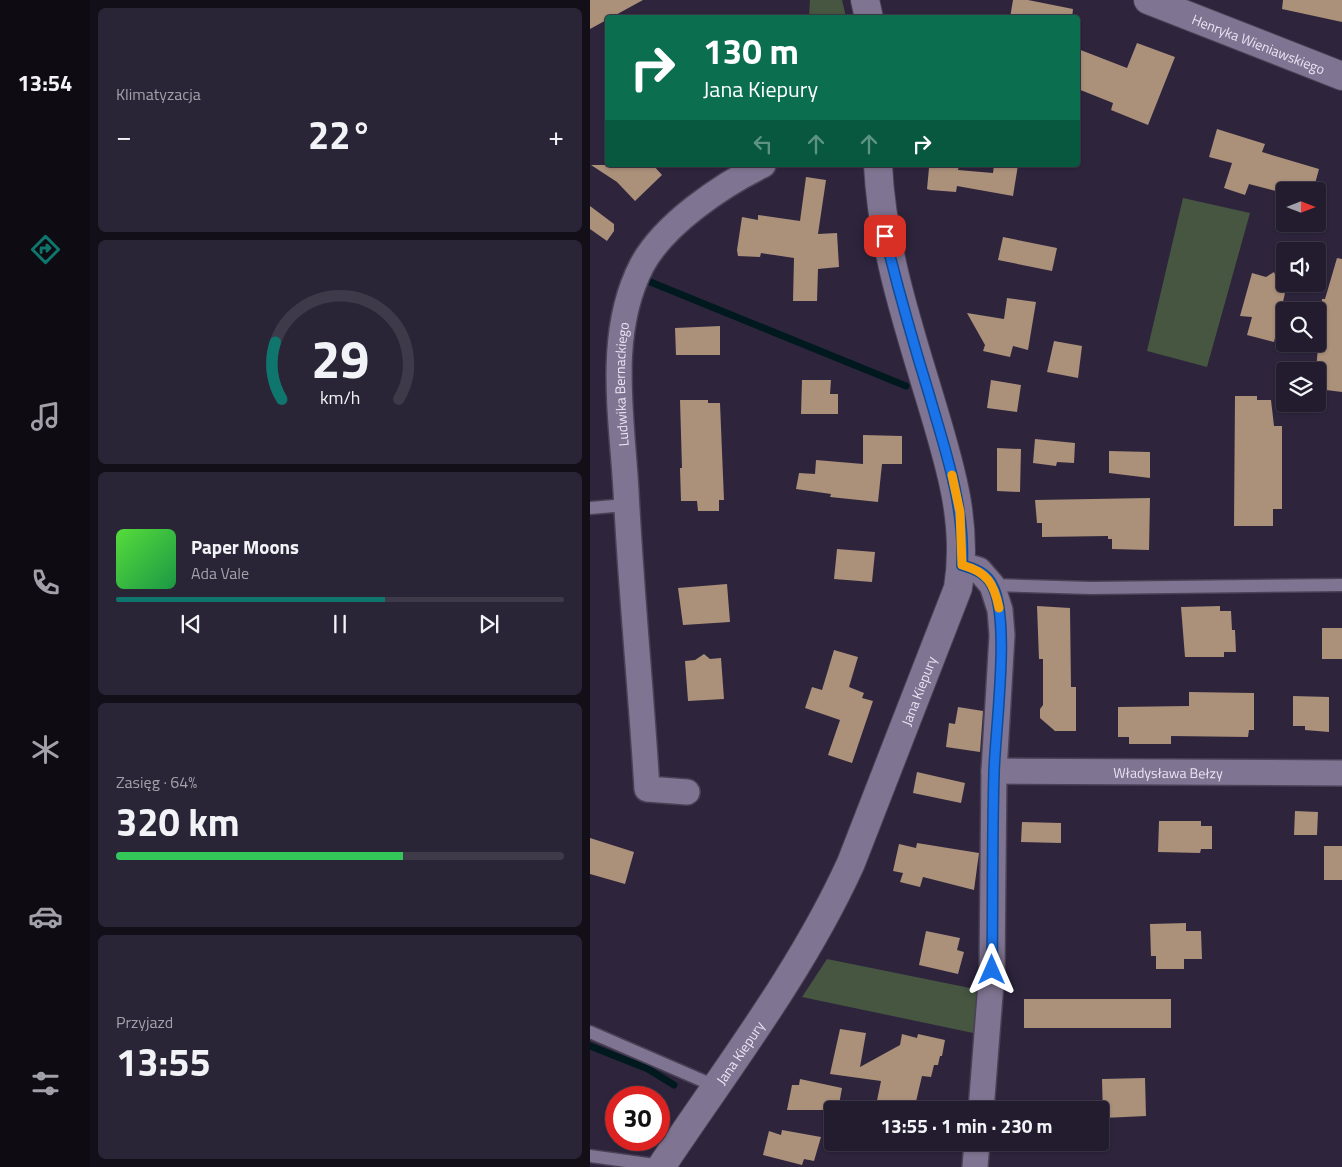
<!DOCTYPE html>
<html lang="pl">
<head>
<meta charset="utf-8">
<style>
	:root { --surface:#221c2e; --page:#2a2536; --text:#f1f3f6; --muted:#a2a1aa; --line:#3f3a4a; --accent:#0f766e }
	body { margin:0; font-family:"Titillium Web",sans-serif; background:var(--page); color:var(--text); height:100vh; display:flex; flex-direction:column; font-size:19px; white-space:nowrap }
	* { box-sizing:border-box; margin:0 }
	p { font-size:16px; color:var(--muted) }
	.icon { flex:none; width:28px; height:28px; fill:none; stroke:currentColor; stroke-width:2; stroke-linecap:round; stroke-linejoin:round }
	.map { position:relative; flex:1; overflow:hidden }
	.panel { display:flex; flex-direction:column; gap:8px; padding:8px; background:#130f19; width:500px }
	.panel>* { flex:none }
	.banner { position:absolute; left:15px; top:15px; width:475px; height:152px; border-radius:5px; box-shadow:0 1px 4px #0004,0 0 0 1px var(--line); background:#0b6e4f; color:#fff; overflow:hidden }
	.needle { width:32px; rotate:90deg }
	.controls { position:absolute; left:686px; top:182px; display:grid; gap:10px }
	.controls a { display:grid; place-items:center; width:50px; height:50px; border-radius:5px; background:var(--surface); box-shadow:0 1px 4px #0004,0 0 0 1px var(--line); font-size:25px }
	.speed { position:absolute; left:15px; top:1086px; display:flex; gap:10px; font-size:25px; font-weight:700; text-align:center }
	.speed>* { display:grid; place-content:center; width:65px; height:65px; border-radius:50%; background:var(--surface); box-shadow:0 1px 4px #0004,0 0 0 1px var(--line); line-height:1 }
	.speed .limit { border:8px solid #d22; background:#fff; color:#111 }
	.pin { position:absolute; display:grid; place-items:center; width:42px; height:42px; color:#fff; margin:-21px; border-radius:10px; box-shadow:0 2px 8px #0006 }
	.me { position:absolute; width:55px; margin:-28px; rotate:0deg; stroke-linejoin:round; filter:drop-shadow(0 0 4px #0008) }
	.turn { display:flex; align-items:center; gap:18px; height:105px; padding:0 15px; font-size:22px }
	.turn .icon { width:65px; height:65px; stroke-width:2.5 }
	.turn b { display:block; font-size:35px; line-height:42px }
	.lanes { display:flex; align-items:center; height:48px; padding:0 15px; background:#0003; justify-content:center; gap:25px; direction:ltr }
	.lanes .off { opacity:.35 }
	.big { font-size:38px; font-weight:700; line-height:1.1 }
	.panel .tile { flex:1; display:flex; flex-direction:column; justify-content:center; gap:8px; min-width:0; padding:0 18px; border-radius:8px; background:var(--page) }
	.panel .dial { align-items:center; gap:0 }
	.dial svg { height:130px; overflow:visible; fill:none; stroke:var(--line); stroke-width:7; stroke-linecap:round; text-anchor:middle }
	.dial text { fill:var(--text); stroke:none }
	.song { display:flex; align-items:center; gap:15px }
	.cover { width:60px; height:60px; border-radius:8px; background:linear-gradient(135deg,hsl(110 70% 55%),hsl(140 70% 35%)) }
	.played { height:5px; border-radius:2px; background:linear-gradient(90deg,var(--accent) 60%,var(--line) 60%) }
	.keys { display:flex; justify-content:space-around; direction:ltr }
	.heat { display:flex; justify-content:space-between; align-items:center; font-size:28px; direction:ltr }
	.charge { height:8px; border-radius:4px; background:linear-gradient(90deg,#34c759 64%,var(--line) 0) }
	.trip { position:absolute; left:234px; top:1101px; width:285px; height:50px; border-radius:5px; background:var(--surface); box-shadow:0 1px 4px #0004,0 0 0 1px var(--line); font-weight:700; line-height:50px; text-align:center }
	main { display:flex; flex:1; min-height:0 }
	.menu { display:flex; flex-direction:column; width:90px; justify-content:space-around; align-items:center; background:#0e0b12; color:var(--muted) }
	.menu .icon { width:35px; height:35px }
	.menu .on { color:var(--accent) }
	.menu b { font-size:22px; color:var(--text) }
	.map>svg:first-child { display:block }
	.green { fill:#465641 }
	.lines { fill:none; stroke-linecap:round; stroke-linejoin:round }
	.stream { stroke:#00191f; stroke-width:7 }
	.building { fill:#ab907a }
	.service-casing { stroke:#494155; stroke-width:15 }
	.minor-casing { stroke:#494155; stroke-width:28 }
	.tertiary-casing { stroke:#494155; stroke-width:30 }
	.service { stroke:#7f7491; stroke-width:12 }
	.minor { stroke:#7f7491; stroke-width:25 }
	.tertiary { stroke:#7f7491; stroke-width:28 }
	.route-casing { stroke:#114b97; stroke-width:12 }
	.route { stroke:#1a73e8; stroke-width:9 }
	.slow { stroke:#f59e0b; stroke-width:9 }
	.labels { text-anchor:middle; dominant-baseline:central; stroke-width:5; stroke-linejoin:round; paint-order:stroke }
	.street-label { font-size:14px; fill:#eae4f5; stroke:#14101b }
</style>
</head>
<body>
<main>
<nav class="menu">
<b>13:54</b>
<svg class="icon on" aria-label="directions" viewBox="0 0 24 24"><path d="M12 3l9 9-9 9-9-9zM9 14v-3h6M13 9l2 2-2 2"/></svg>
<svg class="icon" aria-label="music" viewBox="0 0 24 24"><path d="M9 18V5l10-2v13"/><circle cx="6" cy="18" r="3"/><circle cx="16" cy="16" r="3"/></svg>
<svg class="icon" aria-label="phone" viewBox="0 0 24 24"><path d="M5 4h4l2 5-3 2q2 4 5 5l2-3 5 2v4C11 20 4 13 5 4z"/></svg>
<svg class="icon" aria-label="climate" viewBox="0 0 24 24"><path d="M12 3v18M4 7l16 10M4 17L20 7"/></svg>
<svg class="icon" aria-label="car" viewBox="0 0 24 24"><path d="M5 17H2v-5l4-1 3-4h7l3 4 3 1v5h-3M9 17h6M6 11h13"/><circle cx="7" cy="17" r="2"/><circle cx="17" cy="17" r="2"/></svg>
<svg class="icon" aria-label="filters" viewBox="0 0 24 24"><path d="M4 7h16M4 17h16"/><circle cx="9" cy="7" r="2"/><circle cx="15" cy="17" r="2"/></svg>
</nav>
<section class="panel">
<div class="tile"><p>Klimatyzacja</p>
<div class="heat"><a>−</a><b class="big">22°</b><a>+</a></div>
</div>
<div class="tile dial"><svg viewBox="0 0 100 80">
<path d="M14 69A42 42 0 1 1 86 69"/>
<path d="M14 69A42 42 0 0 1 10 34" stroke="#0f766e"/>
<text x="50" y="56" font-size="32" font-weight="700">29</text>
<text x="50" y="72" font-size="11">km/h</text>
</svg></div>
<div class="tile">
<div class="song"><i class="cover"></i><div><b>Paper Moons</b><p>Ada Vale</p></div></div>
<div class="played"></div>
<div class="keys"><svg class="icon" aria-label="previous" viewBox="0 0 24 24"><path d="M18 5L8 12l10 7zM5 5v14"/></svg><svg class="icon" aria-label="pause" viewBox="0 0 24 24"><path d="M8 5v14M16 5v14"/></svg><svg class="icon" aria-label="next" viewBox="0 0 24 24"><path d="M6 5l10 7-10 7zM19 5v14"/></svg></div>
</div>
<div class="tile"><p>Zasięg · 64%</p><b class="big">320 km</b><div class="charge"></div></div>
<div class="tile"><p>Przyjazd</p><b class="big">13:55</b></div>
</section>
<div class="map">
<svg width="752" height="1167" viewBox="0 0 752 1167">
	<rect width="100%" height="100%" fill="#2e253d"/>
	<!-- green -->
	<path class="green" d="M220 0H252L256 17H219Z
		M593 198 660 213 617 367 557 351Z
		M237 959 390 990 388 1034 212 997Z"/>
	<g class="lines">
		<!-- stream -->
		<path class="stream" d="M58 281 316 386
			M0 1046 58 1069 84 1085"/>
	</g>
	<!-- building -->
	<path class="building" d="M0 0H53L0 29Z
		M423 0H438L483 9 482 18H420Z
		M693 0H752V22L692 9Z
		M547 43 585 57 558 125 521 110 523 103 488 89V49L537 68Z
		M627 129 675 144 672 152 729 169 723 191H686L659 184 655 195 634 188 642 163 619 157Z
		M1 165H63L72 175 45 201 27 182Z
		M342 165H369L368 170 403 173 404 165H428L423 196 367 186 366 192 340 190 337 189 339 168H342Z
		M216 177 236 180 228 234 247 233 249 267 228 269 227 301H203L204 258 171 253 170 257 148 256 147 250 152 217 168 220V215L210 221Z
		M0 206 24 224V231L17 241 0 229Z
		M413 237 467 248 462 271 408 260Z
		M747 258 752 259V392L728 389 726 371 732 299H735Z
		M684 272 687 280 697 284 684 342 657 335 662 317 650 316 662 273 676 277Z
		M417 298 446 302 438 350 423 346 420 357 393 351 395 345 377 313 414 319Z
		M130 326V355H86L85 328Z
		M464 341 492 346 488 378 457 372Z
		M212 380H241L240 394H248V414H211Z
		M401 380 431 385 427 412 397 408Z
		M645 396H667V400H681L684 426H692V509H683V526H644Z
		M90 400H118V403H130L134 500H129V511H108L107 501H91L90 468H92Z
		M273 435 312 436V464H292L288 502 240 497 241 494 206 489 209 473 225 474 226 460 273 464Z
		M445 439 485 443 484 463 467 462 466 466 443 463Z
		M407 448 431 449 430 492 407 491Z
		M519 451 560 452V478L519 473Z
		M560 498 559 550 522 549V539H518V536L452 537V523H447L445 500Z
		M247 549 285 552 282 582 244 579Z
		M137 584 140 622 93 625 88 588Z
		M447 606 480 608 481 687H486V731H465L450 718V709L453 705V659H449Z
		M630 606V611H641L642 630H645L646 652H634V657H595L591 607Z
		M732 628H752V659H732Z
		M244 650 268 657 259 687 274 693 272 698 283 701 262 763 238 755 250 720 215 708 222 687 232 690Z
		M114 654 120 659 131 658 134 699 98 701 95 661 105 660Z
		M599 692 664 693V730H659L658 737 581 736V744H539V737H528V707L599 706Z
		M703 696 739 697V732L715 730V726H703Z
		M368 707 393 711 390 752 356 747 359 723 365 724Z
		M327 772 375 783 371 803 323 793Z
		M705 811 728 812 727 835H704Z
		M569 821H611V826H622V849H611L610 853 568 852Z
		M432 822 471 823V843L431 842Z
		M0 838 44 852 35 884 0 874Z
		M327 843 389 853 384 890 333 877 330 887 310 882 313 873 303 871 309 844 326 848Z
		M734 846H752V880H734Z
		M596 923V931H611L612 959H594V969H566V956H561L560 924Z
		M336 931 370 938 367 950 374 952 368 974 329 965Z
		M434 999H581V1028H434Z
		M250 1029 276 1033 270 1067 310 1045 312 1034 327 1038 328 1034 355 1040 352 1056H350L348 1065H344L341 1077 332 1076 324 1110H285L291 1081 240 1074Z
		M555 1078 556 1116 513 1118 512 1079Z
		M210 1079 252 1088 248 1110H197L202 1085H209Z
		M192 1130 231 1137 224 1161 214 1159 212 1165 173 1155 179 1131 191 1135Z"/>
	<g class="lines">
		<!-- service casing -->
		<g class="service-casing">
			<path id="service" d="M0 508 36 505
				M402 585 501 588 752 585
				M0 1032 125 1086
				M0 1156 72 1166"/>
		</g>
		<!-- minor casing -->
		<g class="minor-casing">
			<g id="minor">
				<path d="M372 565 389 570 402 585 410 610 412 635 404 771 402 970 391 1110"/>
				<path id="s1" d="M404 771 752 773"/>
				<path id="s2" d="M97 792 57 789C51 690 41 591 36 491 32 417 16 334 52 265 74 224 132 185 173 165"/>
				<path d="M385 1167 387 1142"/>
			</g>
		</g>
		<!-- tertiary casing -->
		<g class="tertiary-casing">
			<g id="tertiary">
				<path d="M275 0 279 18"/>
				<path id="s3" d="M558 0 752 76"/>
				<path id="s4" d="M71 1167C137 1068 212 971 261 863L368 588C379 520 358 459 339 395 316 319 292 245 288 165"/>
			</g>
		</g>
		<!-- service -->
		<use href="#service" class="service"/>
		<!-- minor -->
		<use href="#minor" class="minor"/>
		<!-- tertiary -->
		<use href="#tertiary" class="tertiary"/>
	</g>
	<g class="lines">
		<!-- route casing -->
		<g class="route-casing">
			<path id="route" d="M295 236C308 289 323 342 339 394 355 450 375 506 372 565 385 569 396 573 402 585 421 618 405 731 404 773 402 839 403 905 402 970"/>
		</g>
		<!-- route -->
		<use href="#route" class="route"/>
		<!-- slow -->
		<path class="slow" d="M362 475 370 512 372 565C397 572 404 583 409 608"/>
	</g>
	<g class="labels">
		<!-- street labels -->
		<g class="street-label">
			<text stroke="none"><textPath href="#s3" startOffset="119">Henryka Wieniawskiego</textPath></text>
			<text stroke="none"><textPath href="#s2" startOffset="446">Ludwika Bernackiego</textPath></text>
			<text stroke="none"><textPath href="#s4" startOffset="544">Jana Kiepury</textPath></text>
			<text stroke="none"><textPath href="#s1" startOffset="174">Władysława Bełzy</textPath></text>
			<text stroke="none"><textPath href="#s4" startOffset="139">Jana Kiepury</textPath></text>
		</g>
	</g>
</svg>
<div class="controls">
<a><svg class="needle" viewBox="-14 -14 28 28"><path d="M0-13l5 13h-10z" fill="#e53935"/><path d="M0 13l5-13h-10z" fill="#a2a1aa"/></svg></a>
<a><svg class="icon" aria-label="sound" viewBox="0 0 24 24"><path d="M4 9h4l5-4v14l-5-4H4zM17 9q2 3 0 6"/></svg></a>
<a><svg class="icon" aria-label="search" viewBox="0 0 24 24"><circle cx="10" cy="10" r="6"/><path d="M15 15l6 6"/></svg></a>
<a><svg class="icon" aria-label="layers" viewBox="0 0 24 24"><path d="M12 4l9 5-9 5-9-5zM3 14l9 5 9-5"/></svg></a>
</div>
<div class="speed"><div class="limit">30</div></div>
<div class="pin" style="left:295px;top:236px;background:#d93025"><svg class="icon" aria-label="arrive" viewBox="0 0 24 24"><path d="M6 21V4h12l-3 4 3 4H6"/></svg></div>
<svg class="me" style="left:402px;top:970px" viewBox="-20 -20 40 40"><path d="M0-17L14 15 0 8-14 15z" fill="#1a73e8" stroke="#fff" stroke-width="4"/></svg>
<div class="trip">13:55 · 1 min · 230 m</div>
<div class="banner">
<div class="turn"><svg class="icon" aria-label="right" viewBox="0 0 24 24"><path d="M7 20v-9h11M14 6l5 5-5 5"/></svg><div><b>130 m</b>Jana Kiepury</div></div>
<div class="lanes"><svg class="icon off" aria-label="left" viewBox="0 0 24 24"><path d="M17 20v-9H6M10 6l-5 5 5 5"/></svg><svg class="icon off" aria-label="ahead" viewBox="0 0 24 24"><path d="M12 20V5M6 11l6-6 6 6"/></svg><svg class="icon off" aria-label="ahead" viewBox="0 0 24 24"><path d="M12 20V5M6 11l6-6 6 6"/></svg><svg class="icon" aria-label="right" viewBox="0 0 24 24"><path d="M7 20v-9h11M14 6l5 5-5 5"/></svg></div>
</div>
</div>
</main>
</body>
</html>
